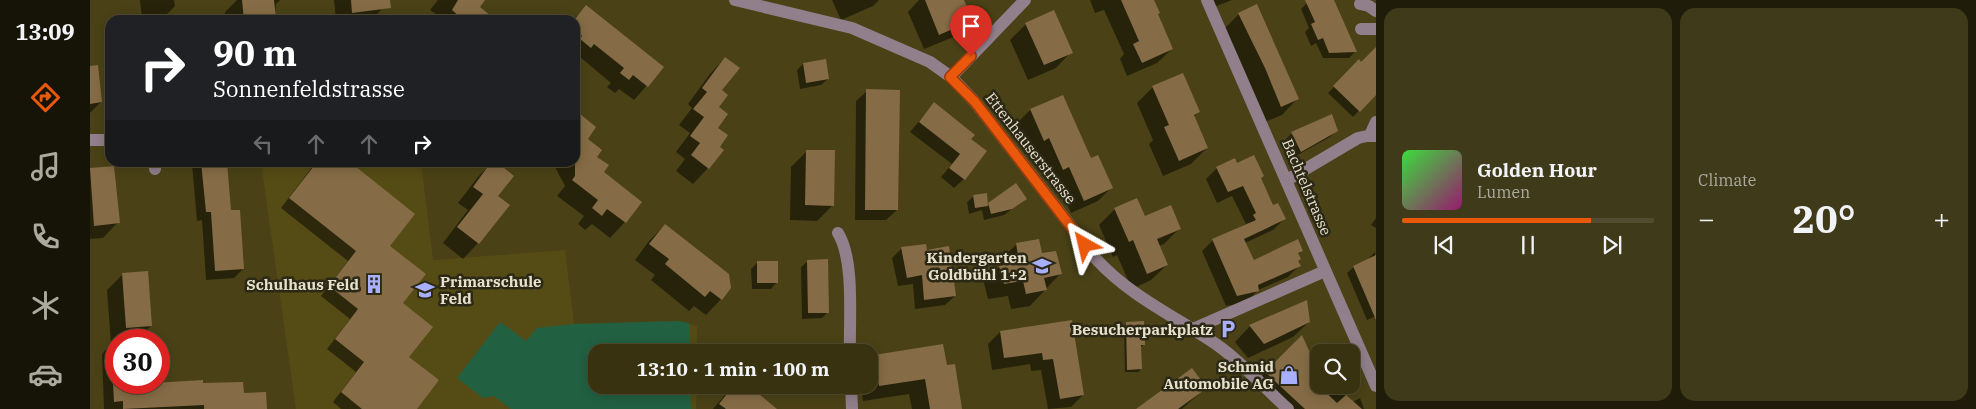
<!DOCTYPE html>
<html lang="en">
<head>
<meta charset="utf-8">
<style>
	:root { --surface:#383210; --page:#3f3a19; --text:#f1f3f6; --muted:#abaa9f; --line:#524d30; --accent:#ea580c }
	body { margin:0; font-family:"IBM Plex Serif",serif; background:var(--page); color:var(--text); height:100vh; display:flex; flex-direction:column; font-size:19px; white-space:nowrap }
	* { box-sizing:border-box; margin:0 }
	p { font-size:16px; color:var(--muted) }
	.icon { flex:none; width:28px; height:28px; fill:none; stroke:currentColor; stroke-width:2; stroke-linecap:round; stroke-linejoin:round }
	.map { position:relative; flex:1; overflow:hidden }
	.panel { display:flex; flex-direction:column; gap:8px; padding:8px; background:#1f1c09; width:600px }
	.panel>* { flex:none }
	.guide { position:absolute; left:15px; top:15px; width:475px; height:152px; border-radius:15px; box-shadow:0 2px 12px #0003,0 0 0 1px var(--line); background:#202124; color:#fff; overflow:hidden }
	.controls { position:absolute; left:1220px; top:344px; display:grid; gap:10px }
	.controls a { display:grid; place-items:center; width:50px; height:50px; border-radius:10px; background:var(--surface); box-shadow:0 2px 12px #0003,0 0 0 1px var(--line); font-size:25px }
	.speed { position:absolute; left:15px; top:329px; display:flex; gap:10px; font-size:25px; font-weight:700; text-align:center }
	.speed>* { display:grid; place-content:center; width:65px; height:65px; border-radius:50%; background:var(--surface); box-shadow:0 2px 12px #0003,0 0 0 1px var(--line); line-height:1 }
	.speed .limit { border:8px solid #d22; background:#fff; color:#111 }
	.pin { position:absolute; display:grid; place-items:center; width:42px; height:42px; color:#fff; margin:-51px -21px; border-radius:50% 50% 50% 0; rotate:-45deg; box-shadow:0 0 5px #0007 }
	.pin .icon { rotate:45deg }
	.me { position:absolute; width:55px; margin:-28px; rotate:323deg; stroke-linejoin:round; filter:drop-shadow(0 0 4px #0008) }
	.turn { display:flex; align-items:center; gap:18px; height:105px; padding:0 25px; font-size:22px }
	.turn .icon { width:65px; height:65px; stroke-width:2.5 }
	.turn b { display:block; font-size:35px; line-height:42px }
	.lanes { display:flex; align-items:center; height:48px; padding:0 25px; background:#0003; justify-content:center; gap:25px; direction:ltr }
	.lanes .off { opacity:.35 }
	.big { font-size:38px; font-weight:800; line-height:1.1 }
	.panel .tile { flex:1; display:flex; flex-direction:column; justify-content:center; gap:8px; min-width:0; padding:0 18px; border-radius:15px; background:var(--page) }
	.song { display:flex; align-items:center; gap:15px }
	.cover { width:60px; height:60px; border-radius:8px; background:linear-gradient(135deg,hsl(120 70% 55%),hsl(320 70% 35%)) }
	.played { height:5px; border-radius:2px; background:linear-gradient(90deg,var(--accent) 75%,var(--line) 75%) }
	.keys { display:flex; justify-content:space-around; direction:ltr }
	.heat { display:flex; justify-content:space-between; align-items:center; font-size:28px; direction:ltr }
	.panel .tiles { flex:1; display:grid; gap:8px; grid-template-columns:repeat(2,1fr) }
	.trip { position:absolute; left:498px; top:344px; width:290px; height:50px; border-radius:15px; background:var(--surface); box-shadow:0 2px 12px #0003,0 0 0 1px var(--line); font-weight:800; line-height:50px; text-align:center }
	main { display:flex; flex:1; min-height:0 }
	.tab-bar { display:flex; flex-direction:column; width:90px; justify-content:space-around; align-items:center; background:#161406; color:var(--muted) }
	.tab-bar .icon { width:35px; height:35px }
	.tab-bar .active { color:var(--accent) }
	.tab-bar b { font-size:22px; color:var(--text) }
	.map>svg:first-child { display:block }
	.built { fill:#554b15 }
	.green { fill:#226042 }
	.shadow { fill:#0007 }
	.building { fill:#856c46 }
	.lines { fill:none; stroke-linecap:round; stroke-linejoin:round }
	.minor { stroke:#917f8b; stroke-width:12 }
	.route-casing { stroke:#983908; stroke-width:12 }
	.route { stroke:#ea580c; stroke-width:9 }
	.labels { text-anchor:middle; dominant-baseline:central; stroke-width:5; stroke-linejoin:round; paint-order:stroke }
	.street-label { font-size:15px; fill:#e5e1ca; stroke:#2c2816 }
	.poi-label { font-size:15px; font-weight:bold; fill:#e5e1ca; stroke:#2c2816; text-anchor:end }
</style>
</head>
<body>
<main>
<nav class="tab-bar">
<b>13:09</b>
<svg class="icon active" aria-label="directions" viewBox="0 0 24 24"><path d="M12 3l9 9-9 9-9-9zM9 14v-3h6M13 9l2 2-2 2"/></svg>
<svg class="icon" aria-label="music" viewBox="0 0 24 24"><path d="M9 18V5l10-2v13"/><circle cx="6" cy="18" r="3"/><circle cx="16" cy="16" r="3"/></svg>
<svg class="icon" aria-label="phone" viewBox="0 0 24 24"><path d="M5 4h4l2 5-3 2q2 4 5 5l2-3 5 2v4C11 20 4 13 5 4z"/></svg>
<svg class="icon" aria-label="climate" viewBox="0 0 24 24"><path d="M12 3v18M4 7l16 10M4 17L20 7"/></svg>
<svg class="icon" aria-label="car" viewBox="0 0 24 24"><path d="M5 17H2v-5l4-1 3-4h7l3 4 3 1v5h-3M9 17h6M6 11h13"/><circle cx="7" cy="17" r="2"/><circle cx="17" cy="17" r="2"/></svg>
</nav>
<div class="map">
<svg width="1286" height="409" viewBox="0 0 1286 409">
	<rect width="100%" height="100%" fill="#4a4216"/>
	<!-- built -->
	<path class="built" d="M171 163H331L343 260 475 250 484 324 587 321 607 326V352H506V385H607L606 409H206Z"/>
	<!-- green -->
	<path class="green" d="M587 321 599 323 600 352H506V385H600L601 409H421L404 396 393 398 367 378 410 322 436 341 447 328 483 324Z"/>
	<!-- shadow -->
	<path class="shadow" d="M50 0H84L85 6 76 15 52 18Z
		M147 0H190L186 4 185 16 181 20H136L135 12Z
		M244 0H292L293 8 281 20H246Z
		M348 0H393L388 8 401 20H351L352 18 340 10Z
		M742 0H789L783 6 751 20Z
		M829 0H873L881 20 866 36 834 49 818 12Z
		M1000 0H1062L1082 49 1067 63 1037 76 1030 59 1034 54 1014 10 1005 13Z
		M1121 0H1142L1124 7Z
		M1223 0H1243L1265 52 1259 58H1233L1226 43 1221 46 1215 32 1219 28 1211 9 1217 3Z
		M496 7 573 67 544 100 529 89 525 93 517 87 521 83 490 57 485 60V20H483Z
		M1149 14 1207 99 1192 115 1175 122 1133 30Z
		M936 24 981 52 966 68 938 80 920 40Z
		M1286 49V93L1263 117 1238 93 1269 61 1270 64Z
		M635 58 627 107 626 128 628 147 632 150 618 168 603 184 586 171 595 159 586 152 600 133 589 125 602 108 598 104 620 74Z
		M713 64 738 79 731 85 710 89 707 70Z
		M0 74 11 102 0 113Z
		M1063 87 1109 112 1103 117 1117 148 1101 164 1073 176 1059 144 1063 140 1047 103Z
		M777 91 807 210 796 220H765L766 101Z
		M972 96 1000 160 1021 188 1008 201 981 213 966 180 960 182 946 151 940 153 927 123 940 110Z
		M844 104 880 140 874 179 864 188 851 177 862 164 820 132Z
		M485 112 535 222 520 238 502 224 495 230 488 224 494 216 467 196 475 186 464 165 461 162H485Z
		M1247 130 1240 137 1204 157 1196 139 1202 133Z
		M717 151 743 205 727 221 700 220 701 167Z
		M103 162H136L140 212 153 269 144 278 116 280 112 220 107 221 102 164Z
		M226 162H258L299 246 311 303 325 409H251L243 402 266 372 237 349 260 319 231 296 258 261 191 208Z
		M402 162 388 243 373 259 353 243 378 210 368 203 388 177Z
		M1147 164 1170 179 1183 207 1194 219 1183 230 1155 243 1163 261 1212 250 1208 254 1207 262 1209 266 1198 277 1168 290 1157 302 1136 306 1112 251 1123 240 1156 224 1142 196 1127 203 1116 179 1127 168Z
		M23 167 28 222 13 238 0 239V170Z
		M896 194 897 206 899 204 936 198 914 215 894 220 892 210 879 214 877 202 884 196Z
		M1025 209 1090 228 1074 244 1069 246 1077 265 1061 280 1042 289 1027 255 1023 257 1009 225Z
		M1286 218V228L1281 225Z
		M575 225 631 299 616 315 604 306 599 311 561 280 565 275 545 260 559 241Z
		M927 244 952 255 970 274 940 306 921 309 918 296 898 299 894 283 909 267 912 266 911 259Z
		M812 248 836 251 865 296 855 305 825 309 823 284 808 286 802 258Z
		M1285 252 1286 316 1277 320 1257 273 1264 267 1277 260Z
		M718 261 738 312 732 318 712 319 711 267Z
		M667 263 687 282 681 289H662L661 269Z
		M33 274 61 326 46 340H26V382L44 385H111L153 394 175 409H14L12 354 21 344 17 290Z
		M981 321 993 395 981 407 958 409 951 370 941 371 940 364 902 370 898 344 910 332Z
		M1219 322 1203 337 1158 358 1145 342 1160 326Z
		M1037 323 1053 345 1050 348 1051 369 1048 372H1035L1034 326Z
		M1212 337 1229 385H1243L1263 402 1270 398 1274 409H1199L1168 380Z
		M671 343 683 352H661Z
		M1248 343 1254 352H1232Z
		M784 356 856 367 870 409H822L819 394 773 401 771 385H779V361Z
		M634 385H675L667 395 674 409H623L635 395 630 391Z
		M1115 388 1092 409H1048Z"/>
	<!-- building -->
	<path class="building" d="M152 0H184L186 17 154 20Z
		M261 0H300L301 8 262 13Z
		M368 0H395L390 7 406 20H373L362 10Z
		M835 0H874L883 20 849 35Z
		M1031 0H1064L1070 13 1068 14 1083 49 1052 63 1043 44 1049 41Z
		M1215 0H1244L1267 52 1239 53 1233 38 1228 40 1221 24 1225 22Z
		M1167 4 1209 99 1191 107 1175 68 1148 13Z
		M496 5 574 67 558 87 543 75 539 80 530 73 534 68 504 44 501 48 490 39 492 36 485 30V19Z
		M964 10 983 53 954 65 935 23Z
		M1286 47V95L1270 112 1243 86 1269 59 1271 62Z
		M635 57 650 68 632 90 638 95 629 107 638 114 628 128 638 135 630 147 634 150 619 169 601 155 610 143 600 136 614 117 603 109 617 92 612 88Z
		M736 59 739 79 716 83 713 63Z
		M8 65 12 102 0 104V66Z
		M1093 73 1110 112 1104 115 1118 148 1089 161 1074 127 1079 125 1062 86Z
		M776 89 810 90 808 210H775Z
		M973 95 1001 158 1008 155 1023 188 994 201 979 167 973 170 959 138 954 141 940 109Z
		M844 102 885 135 881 139 897 151 875 180 859 168 870 154 829 122Z
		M485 110 506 127 498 139 512 150 507 157 519 165 514 172 552 202 536 223 517 209 512 216 502 208 508 200 482 180 485 176Z
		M1242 114 1248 131 1211 152 1201 132Z
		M716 150H745L744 206 715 205Z
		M1164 155 1174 176 1171 178 1183 205 1188 203 1196 219 1154 239 1164 260 1208 239 1213 251 1208 253 1211 259 1208 261 1211 266 1168 285 1169 291 1147 296 1122 239 1166 220 1163 215 1166 213 1153 186 1138 192 1126 167 1145 158 1147 163Z
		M111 162H137L141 210H150L154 269 125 271 121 212H116Z
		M227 162H260L325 214 300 246 336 274 313 303 343 327 319 357 349 380 327 409H272L251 392 274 362 245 339 268 309 239 286 266 251 199 198Z
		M401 162H407L424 176 408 196 420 205 389 244 367 227 393 194 383 187Z
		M24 166 30 223 4 226 0 168Z
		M926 183 937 199 922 209 901 214 898 203Z
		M897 193 898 206 885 208 883 195Z
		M1047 198 1055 216 1081 205 1091 229 1067 239 1078 265 1057 274 1043 240 1039 242 1024 208Z
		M575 224 639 274 641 288 632 300 620 291 615 297 575 264 579 259 559 244Z
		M949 239 952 253 966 251 972 274 954 278 957 290 936 294 933 281 914 284 909 266 929 262 926 243Z
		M836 244 837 250 859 246 866 296 834 300 832 275 817 278 811 247Z
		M1286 255V320L1263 266Z
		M738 259 739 313H718L717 260Z
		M667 261H688V283H667Z
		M58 271 62 326 36 328 32 273Z
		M1217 300 1220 322 1174 344 1159 325Z
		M982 320 994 395 970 399 963 359 953 360 952 353 914 358 910 331Z
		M1054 321 1055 345H1051L1052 369 1037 370 1036 322Z
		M1212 335 1222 357 1229 353V386L1247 403 1256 395 1272 409H1215L1175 372Z
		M853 344 857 365 865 364 872 409H840L835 379 789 386 784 355Z
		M1102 368 1117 388 1088 409H1046Z
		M113 380V383L153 382 154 393 176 392 177 409H114V405L33 409V401L24 402 23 382H46V384Z
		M644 385H676L669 394 687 409H636L629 404Z"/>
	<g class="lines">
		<!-- minor -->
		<path class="minor" d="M645 0 762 28 840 62 861 77 885 102 1006 259C1042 298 1087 317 1130 347 1152 363 1177 390 1198 409
			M1117 0 1286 386
			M1270 4 1279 6 1286 11
			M1271 29H1286
			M861 77 935 0
			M1280 135 1286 122
			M0 140H20
			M64 162 65 169
			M1197 180 1268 138 1277 136H1286
			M748 233C765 261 759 319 760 352
			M1103 329 1235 271
			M761 385 762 409"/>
	</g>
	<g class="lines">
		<!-- route casing -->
		<g class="route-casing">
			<path id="route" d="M881 56 860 77 885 102 995 245"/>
		</g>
		<!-- route -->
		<use href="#route" class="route"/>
	</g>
	<!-- icons -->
	<defs>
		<g id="school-bare" transform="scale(1.5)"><path d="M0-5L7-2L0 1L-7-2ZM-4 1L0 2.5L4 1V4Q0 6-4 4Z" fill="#a8b0fc" stroke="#2c2816" stroke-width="2.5" paint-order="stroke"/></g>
		<g id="building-bare" transform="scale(1.5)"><path d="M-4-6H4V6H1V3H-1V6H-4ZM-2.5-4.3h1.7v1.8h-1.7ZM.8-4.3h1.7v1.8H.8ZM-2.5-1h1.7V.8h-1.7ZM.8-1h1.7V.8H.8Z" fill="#a8b0fc" stroke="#2c2816" stroke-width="2.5" paint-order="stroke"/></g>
		<g id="parking-bare" transform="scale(1.5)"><path d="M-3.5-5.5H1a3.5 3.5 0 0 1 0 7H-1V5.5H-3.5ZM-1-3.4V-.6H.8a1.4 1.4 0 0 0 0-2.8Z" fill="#a8b0fc" stroke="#2c2816" stroke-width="2.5" paint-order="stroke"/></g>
		<g id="shop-bare" transform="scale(1.5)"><path d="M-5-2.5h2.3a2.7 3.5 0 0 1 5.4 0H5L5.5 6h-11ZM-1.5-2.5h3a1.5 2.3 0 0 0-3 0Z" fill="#a8b0fc" stroke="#2c2816" stroke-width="2.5" paint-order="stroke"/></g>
	</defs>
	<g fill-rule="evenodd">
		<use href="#school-bare" x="952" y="266"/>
		<use href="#building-bare" x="284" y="284"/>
		<use href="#school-bare" x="335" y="290"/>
		<use href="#parking-bare" x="1138" y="329"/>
		<use href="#shop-bare" x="1199" y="375"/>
	</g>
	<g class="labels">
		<!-- street labels -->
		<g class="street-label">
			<text transform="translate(941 148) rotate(52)">Ettenhauserstrasse</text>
			<text transform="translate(1217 187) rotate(67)">Bachtelstrasse</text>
		</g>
		<!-- poi labels -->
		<g class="poi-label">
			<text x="937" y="257">Kindergarten<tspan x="937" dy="17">Goldbühl 1+2</tspan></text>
			<text x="350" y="281" text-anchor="start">Primarschule<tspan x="350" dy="17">Feld</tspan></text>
			<text x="269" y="284">Schulhaus Feld</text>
			<text x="1123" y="329">Besucherparkplatz</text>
			<text x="1184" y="366">Schmid<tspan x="1184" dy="17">Automobile AG</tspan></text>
		</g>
	</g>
</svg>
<div class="controls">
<a><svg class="icon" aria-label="search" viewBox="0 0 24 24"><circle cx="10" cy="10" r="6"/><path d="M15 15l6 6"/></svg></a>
</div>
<div class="speed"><div class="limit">30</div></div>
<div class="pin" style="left:881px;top:56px;background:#d93025"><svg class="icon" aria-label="arrive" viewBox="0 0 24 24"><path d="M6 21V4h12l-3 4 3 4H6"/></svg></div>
<svg class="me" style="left:995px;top:245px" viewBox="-20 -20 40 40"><path d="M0-17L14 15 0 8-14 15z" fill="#ea580c" stroke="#fff" stroke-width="4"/></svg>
<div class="trip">13:10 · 1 min · 100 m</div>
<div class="guide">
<div class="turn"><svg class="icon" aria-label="right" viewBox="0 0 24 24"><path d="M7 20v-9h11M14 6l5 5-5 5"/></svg><div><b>90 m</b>Sonnenfeldstrasse</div></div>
<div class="lanes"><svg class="icon off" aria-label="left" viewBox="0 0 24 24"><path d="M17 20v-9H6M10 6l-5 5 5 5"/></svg><svg class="icon off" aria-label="ahead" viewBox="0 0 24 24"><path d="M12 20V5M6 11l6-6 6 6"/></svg><svg class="icon off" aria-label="ahead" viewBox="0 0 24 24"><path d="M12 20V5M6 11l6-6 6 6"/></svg><svg class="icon" aria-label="right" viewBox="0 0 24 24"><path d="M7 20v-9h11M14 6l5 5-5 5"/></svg></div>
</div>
</div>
<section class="panel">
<div class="tiles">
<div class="tile">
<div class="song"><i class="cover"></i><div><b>Golden Hour</b><p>Lumen</p></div></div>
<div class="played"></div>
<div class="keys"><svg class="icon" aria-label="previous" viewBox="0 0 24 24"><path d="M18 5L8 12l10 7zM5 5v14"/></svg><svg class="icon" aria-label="pause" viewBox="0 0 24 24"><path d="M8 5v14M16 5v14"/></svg><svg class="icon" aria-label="next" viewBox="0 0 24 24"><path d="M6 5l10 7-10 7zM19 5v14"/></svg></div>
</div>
<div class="tile"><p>Climate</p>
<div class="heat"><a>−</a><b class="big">20°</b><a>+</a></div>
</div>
</div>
</section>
</main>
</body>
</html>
